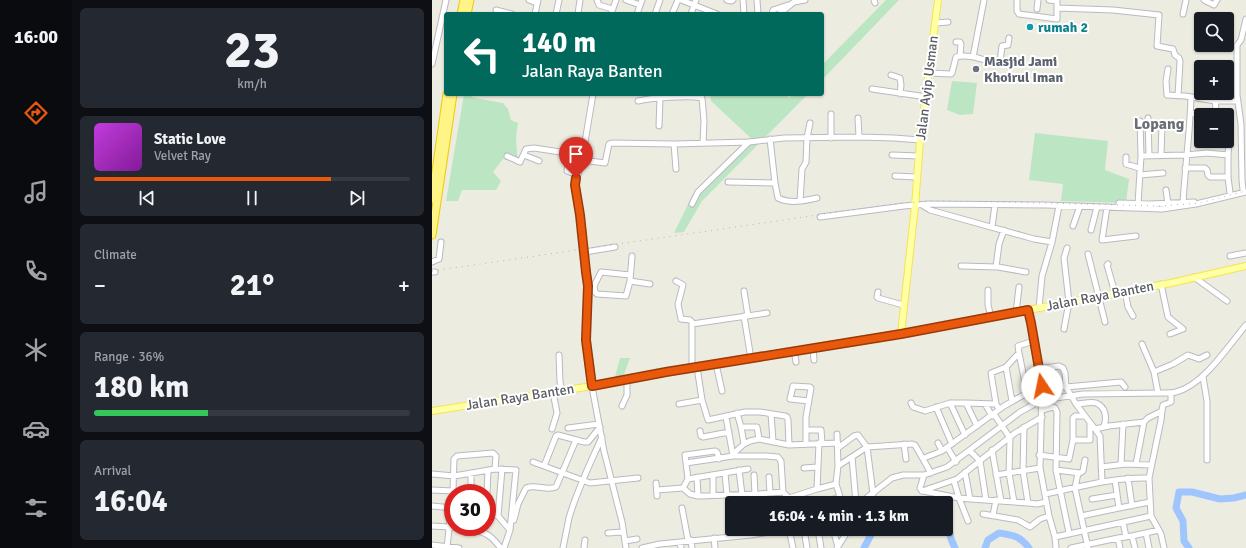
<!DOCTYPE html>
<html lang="en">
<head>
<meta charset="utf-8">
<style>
	:root { --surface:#171b24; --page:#242831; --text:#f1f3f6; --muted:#9ea1a6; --line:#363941; --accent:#ea580c }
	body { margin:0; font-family:Signika,sans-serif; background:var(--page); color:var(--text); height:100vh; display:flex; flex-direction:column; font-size:15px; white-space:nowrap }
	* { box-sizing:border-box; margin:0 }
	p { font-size:13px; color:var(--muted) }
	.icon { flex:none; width:22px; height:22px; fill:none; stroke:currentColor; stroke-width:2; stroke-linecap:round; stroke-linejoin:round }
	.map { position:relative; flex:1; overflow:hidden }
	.panel { display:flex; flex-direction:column; gap:8px; padding:8px; background:#0d0f14; width:360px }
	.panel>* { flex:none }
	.banner { position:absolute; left:12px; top:12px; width:380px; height:84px; border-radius:4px; box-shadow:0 1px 3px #0004; background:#00695c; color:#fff; overflow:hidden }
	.tools { position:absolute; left:762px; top:12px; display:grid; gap:8px }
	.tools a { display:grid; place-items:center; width:40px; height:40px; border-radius:4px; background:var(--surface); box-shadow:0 1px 3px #0004; font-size:20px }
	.speed { position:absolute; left:12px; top:484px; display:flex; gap:8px; font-size:20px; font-weight:700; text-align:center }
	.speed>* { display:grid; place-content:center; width:52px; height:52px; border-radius:50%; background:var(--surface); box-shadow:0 1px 3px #0004; line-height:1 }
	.speed .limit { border:6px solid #d22; background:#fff; color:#111 }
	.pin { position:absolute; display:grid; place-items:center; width:34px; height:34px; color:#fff; margin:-41px -17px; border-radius:50% 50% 50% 0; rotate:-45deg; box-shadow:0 0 4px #0007 }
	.pin .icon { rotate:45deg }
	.me { position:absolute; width:44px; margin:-22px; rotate:349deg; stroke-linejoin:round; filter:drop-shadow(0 0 3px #0008) }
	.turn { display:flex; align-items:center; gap:14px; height:84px; padding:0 12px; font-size:18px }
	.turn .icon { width:52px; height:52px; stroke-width:2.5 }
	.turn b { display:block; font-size:28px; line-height:34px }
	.big { font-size:30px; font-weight:700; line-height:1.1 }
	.panel .widget { flex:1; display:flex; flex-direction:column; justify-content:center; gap:6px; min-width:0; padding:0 14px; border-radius:6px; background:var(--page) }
	.panel .dial { align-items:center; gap:0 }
	.dial b { font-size:52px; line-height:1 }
	.song { display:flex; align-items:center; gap:12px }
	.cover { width:48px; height:48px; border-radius:6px; background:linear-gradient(135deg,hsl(290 70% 55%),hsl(290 70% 35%)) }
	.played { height:4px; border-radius:2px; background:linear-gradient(90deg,var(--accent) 75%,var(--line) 75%) }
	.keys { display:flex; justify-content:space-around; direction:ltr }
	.heat { display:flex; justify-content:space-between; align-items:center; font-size:22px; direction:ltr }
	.charge { height:6px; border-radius:3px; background:linear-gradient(90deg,#34c759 36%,var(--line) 0) }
	.trip { position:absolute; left:293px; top:496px; width:228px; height:40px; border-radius:4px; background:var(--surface); box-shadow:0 1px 3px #0004; font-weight:700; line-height:40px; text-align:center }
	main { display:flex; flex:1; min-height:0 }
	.dock { display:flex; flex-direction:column; width:72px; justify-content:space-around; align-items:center; background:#090b0e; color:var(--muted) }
	.dock .icon { width:28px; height:28px }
	.dock .on { color:var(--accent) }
	.dock b { font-size:18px; color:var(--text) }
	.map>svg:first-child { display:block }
	.green { fill:#bce6c3 }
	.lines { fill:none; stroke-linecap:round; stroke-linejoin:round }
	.river { stroke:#9fc5ff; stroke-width:7 }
	.minor-casing { stroke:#b9bac1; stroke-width:7 }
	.major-casing { stroke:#f6e351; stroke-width:8 }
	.highway-casing { stroke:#eecb00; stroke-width:9 }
	.minor { stroke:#fff; stroke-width:5 }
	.major { stroke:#ffffa4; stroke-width:6 }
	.highway { stroke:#fff486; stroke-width:7 }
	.rail { stroke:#b4b5b6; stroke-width:1; stroke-dasharray:1 5; stroke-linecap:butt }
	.route-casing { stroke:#983908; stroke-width:10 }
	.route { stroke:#ea580c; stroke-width:7 }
	.culture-dot { fill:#0f9aa8; stroke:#fff; stroke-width:1.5 }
	.worship-dot { fill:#6b7280; stroke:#fff; stroke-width:1.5 }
	.labels { text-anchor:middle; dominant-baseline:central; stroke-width:4; stroke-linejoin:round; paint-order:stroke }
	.culture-label { font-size:14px; font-weight:bold; fill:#0d838f; stroke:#fff; text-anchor:start }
	.worship-label { font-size:14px; font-weight:bold; fill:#5b616d; stroke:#fff; text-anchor:start }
	.street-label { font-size:14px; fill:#595c63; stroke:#fff }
	.quarter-label { font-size:16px; font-weight:bold; fill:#6a6e75; stroke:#fff }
</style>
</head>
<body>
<main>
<nav class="dock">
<b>16:00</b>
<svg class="icon on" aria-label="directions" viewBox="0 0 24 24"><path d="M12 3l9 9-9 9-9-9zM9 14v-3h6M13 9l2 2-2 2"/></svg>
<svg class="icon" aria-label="music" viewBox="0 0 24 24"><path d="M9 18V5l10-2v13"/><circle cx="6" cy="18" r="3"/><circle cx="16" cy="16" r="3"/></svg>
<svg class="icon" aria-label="phone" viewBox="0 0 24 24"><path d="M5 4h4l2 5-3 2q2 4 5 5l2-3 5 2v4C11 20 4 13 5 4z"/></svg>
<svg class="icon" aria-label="climate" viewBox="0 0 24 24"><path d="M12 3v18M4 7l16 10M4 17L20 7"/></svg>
<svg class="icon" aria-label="car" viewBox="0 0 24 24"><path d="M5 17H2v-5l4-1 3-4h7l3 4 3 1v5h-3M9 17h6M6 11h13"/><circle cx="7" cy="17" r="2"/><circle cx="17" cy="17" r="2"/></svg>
<svg class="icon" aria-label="filters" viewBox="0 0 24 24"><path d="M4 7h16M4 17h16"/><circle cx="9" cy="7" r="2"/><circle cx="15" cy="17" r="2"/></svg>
</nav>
<section class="panel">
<div class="widget dial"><b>23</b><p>km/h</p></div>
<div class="widget">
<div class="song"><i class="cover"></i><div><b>Static Love</b><p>Velvet Ray</p></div></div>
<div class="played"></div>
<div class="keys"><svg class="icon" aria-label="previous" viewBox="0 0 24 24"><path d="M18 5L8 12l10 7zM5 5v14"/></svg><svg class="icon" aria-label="pause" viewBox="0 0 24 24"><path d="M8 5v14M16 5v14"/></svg><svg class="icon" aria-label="next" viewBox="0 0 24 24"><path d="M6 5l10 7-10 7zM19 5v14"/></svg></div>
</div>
<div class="widget"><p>Climate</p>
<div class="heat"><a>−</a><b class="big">21°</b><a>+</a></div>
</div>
<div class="widget"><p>Range · 36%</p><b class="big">180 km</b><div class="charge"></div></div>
<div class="widget"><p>Arrival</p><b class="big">16:04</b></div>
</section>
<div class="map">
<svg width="814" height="548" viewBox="0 0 814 548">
	<rect width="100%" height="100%" fill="#edece1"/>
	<!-- green -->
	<path class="green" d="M454 0H467L390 80V65Z
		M520 81 545 83 541 114 528 115 515 110Z
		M32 94 44 98 71 103 76 109 79 120 86 123 84 138 86 164 71 159 61 172 69 181 64 190H30L26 201H14Z
		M278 94H353L357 98 361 94H376L270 201 252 232 242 233 260 196 310 146 319 145 322 141 279 101Z
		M603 133 676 141 673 170 697 179 694 203 629 201 631 184 597 180Z
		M188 358H198L191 377H183Z"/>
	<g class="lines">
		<!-- river -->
		<path class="river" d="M514 511 519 539 523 548
			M432 548 442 529
			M553 548 556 540 567 533C581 535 588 536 597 548
			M757 548 752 541 751 521 744 508 747 492H760L788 499 802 498 814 495"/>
		<!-- minor casing -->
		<g class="minor-casing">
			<path id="minor" d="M97 0 105 3
				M165 0 167 5 180 9
				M194 0 208 5
				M249 0 285 14
				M295 0 299 1 301 0
				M311 0 312 14
				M325 0 326 14
				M442 0 443 3
				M585 0V11L587 14 625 19V1L617 0
				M772 0 782 5 785 0
				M625 8 681 10 727 15 725 46 741 49 743 55 747 58 748 61 746 96
				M605 9 606 0
				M64 10 80 14
				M103 14 106 0
				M124 14 127 0
				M146 14 148 0
				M179 14 184 0
				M205 14 210 0
				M223 14 228 0
				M240 14 246 0
				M259 14 264 0
				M340 14 341 10 356 5
				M347 14 362 2 373 0
				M751 14 754 0
				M504 23 516 22
				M524 42H528L529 44 528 56
				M541 57 552 0
				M0 64 14 0
				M792 67V65
				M736 69 734 81 735 95 753 96 783 101H806
				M498 73 519 74 520 73 524 57C538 53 553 61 567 64L568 62 570 46 576 45 577 38
				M459 75 468 78 469 85 468 94
				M440 89 495 97
				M783 93 784 115
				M161 94 150 160 143 185 148 215 155 272 154 340 156 365 172 451 190 522 194 548
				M206 101C218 98 258 95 270 98L272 121 271 143
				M759 113 769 116
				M399 114V138
				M426 118 427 137
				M716 118 717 156
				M708 121 709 156
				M227 126 228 98
				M242 144 244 169
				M92 155 107 161
				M460 155 487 156
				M729 155 730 126
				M796 155 797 142
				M75 156 88 162 94 149 102 148 135 153 137 155 135 171 145 175
				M694 157V164L707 168
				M150 160 173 163 177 144 180 143 242 144 317 142 352 138 427 137 462 138 488 140
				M753 168H773L775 170 776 175 778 177H796
				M708 175 731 173
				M463 176 484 177
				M296 182 343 183 338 139
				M343 183 346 198C358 204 372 201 385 198
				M734 190 736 204
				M811 190 810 180 809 124 805 95V45L809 40 814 19
				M368 201 370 169 374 162 375 138 378 123
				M751 203C753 168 758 133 759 97
				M260 204 266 192 317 142
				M706 204 709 156 754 155 775 153 796 155V177L798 193
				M490 205 498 210 602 239 620 242
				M675 207 670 240 704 236
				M687 207V203L719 204 762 202
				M388 217 472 206 496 204 614 205 730 209 764 204 814 192
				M641 226 648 206
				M560 227 563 205
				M659 230 665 207
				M153 252 183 247
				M656 254 673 322
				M798 256 814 253
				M0 262 7 259 9 242
				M676 264 675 265 683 293
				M529 266 566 267 594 272
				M564 267 567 244 572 230
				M0 272H3
				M762 277 795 301
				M198 281 218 284
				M244 281 251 285 246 304 249 319 258 320 260 322V368
				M729 284 736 317 751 329 738 334
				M160 286H162L169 272 198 275
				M162 286 163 292 165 294 194 296 198 281 200 256
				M556 290V305L559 317
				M312 291 316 316
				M693 291 696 307 701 316
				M446 292 445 297 446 298 471 305
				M607 308 610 276 620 242 627 206
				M596 310 610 386 608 468 617 516 623 537 624 548
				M584 313 587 287
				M312 316 319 359
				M260 324 335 313
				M632 329 637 302 632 258 635 248
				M710 344 722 372 726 393
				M381 348 382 360
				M362 351 364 362
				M587 353 586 346 602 341
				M127 355 128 382 130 390
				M284 364 290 391
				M265 367 270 400 276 420 313 412H328L353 416 355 417 356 420 357 445
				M574 367 580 401
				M606 369 627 366 631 368 633 373 634 387 644 404 663 429 668 436 670 482
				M722 372 741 364 756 355 767 359 775 355
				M771 377 775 401V460
				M479 403 481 407 493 411 518 403H534L545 426
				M518 403 533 435
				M534 403 564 404
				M247 404 270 400
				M553 404 560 416
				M644 404C650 404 659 401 664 403 674 407 675 418 672 426
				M190 406 195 395V379
				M504 407 520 444
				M567 409 564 404 559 373 574 367 587 353 595 393
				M610 410 621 407 623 408 625 412 624 470 637 533
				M730 411 731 405 739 402V393
				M305 413 309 427H325L327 439 357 445 406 443
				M339 414 341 441
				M562 414 578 438 577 473 582 502
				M294 417 301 456
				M592 427 591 471 596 503 605 504 614 502
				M136 428 167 424
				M120 429 125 413 121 392
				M663 429 677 426 712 422 716 418 730 411 729 420 717 478 719 516 729 534 732 548
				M374 430H389L390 443
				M268 431 269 436 271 437 297 432
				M405 434 406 466 404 484 410 503
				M641 440H658V423
				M506 443 510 451
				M312 444 318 441 327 439
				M374 444V417L379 388 378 387 361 386 358 399 377 401
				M472 444 474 459
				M515 447 524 462
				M560 450 569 501
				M538 451 548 461 554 500
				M300 455 312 444 309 427
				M607 455 637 459 641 440V418L643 416H653
				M420 457 424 503
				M492 458 510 451 572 406 604 388 610 386 634 387 689 382 693 387
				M101 462 158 483 206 478
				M254 463 301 456H334L346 457 349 461 351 492
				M689 464 691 424
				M704 464 712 422
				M112 466 124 436 126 435 152 442H156L168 427
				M406 466 435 447 426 435 422 436 406 448
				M669 467 694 464 719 465
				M372 468 385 467
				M316 469 256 479 251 488 258 494 266 496 327 494 351 492 357 498 385 489 387 443
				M307 470 310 495
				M624 470 648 473 651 471 653 460
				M533 472 538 499 596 503
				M293 473 295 495
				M646 473 643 488 656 548
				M0 474 22 476 63 469 84 470 78 530 72 548
				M281 475V495
				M322 475 323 494
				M564 475 608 468
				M265 477 266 496
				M337 477 338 493
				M696 478 700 506
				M256 479 253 455 283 451 285 452 287 459
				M522 481 527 498 536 521
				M224 483 225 496
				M385 489 404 484
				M0 490 21 491
				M225 490 251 488
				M490 491 488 488 492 475 515 467 588 412 610 400 651 394 732 393C736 393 740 393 744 392 772 385 796 346 814 325
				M490 491 525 479 583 433 610 417
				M491 491 527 498 538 499
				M39 493V473
				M55 493 56 470
				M441 494 435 447 480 444 483 445 499 473
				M613 494C647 487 682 477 717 478
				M660 499 685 495
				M389 503 408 497
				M428 503 460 478 471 475H492
				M0 506 21 508
				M250 508 256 540
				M687 508 718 502
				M55 512 66 516 78 530
				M551 514 586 520 598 527 608 519 617 516
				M561 515 564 500
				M66 516 70 469
				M649 516 687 508 683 480
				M82 520 86 504 94 488C104 484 114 491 124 487L144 440
				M691 522 694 537
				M0 526C15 527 41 527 54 534 60 537 64 542 68 547
				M357 529 361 548
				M372 529 375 548
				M386 529 389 548
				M401 529 406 547
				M176 533 191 532
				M714 533 717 548
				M700 536 727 530
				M623 537 719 516
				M282 538 283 548
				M259 540 260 548
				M193 541 205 539
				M248 542 249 548
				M0 545 27 548
				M15 548 21 491 22 459 25 456 61 453 64 456 63 469
				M131 548C133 538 135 528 137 518 145 490 158 464 170 437
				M152 548 153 540
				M210 548 228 544 319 535 355 529
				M405 548 417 529
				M639 548 686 538
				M688 548 686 538 700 536 703 548"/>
		</g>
		<!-- major casing -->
		<g class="major-casing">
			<path id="major" d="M469 334 483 206 488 140 506 0
				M0 411 160 386 234 372 512 326 739 283 814 266"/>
		</g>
		<!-- highway casing -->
		<g class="highway-casing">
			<path id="highway" d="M29 14 32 0
				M35 14 38 0
				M0 199 15 94
				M0 235 21 94"/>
		</g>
		<!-- minor -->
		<use href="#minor" class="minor"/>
		<!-- major -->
		<use href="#major" class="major"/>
		<!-- highway -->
		<use href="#highway" class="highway"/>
		<!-- rail -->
		<path class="rail" d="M0 271 469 203 506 201 568 202 729 206 768 203 814 191"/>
	</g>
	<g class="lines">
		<!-- route casing -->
		<g class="route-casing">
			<path id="route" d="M144 178 143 185 148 215 154 272 156 286 154 340 160 386 234 372 469 334 596 310 599 323 610 386"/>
		</g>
		<!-- route -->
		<use href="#route" class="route"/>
	</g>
	<!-- markers -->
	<circle class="culture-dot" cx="598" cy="27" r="4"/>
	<circle class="worship-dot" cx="544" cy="69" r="4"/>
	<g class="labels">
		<!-- culture labels -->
		<g class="culture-label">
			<text x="606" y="27">rumah 2</text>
		</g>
		<!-- worship labels -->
		<g class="worship-label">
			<text x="552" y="61">Masjid Jami<tspan x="552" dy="16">Khoirul Iman</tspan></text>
		</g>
		<!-- street labels -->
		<g class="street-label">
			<text transform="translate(495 88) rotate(-83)">Jalan Ayip Usman</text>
			<text transform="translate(668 296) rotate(-11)">Jalan Raya Banten</text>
			<text transform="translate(88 397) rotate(-9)">Jalan Raya Banten</text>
		</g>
		<!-- quarter labels -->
		<g class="quarter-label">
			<text x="727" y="124">Lopang</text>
		</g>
	</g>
</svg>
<div class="tools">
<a><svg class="icon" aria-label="search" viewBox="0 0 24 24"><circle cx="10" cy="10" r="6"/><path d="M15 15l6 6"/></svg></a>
<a>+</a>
<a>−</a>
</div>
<div class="speed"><div class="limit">30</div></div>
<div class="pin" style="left:144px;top:178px;background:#d93025"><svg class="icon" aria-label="arrive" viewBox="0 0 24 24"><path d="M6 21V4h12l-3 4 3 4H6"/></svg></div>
<svg class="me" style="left:610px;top:386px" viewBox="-20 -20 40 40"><circle r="19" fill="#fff"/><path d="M0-13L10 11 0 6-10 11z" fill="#ea580c"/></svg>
<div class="trip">16:04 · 4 min · 1.3 km</div>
<div class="banner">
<div class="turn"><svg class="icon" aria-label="left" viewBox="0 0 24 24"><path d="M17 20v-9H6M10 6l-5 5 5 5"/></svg><div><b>140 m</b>Jalan Raya Banten</div></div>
</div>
</div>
</main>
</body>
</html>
